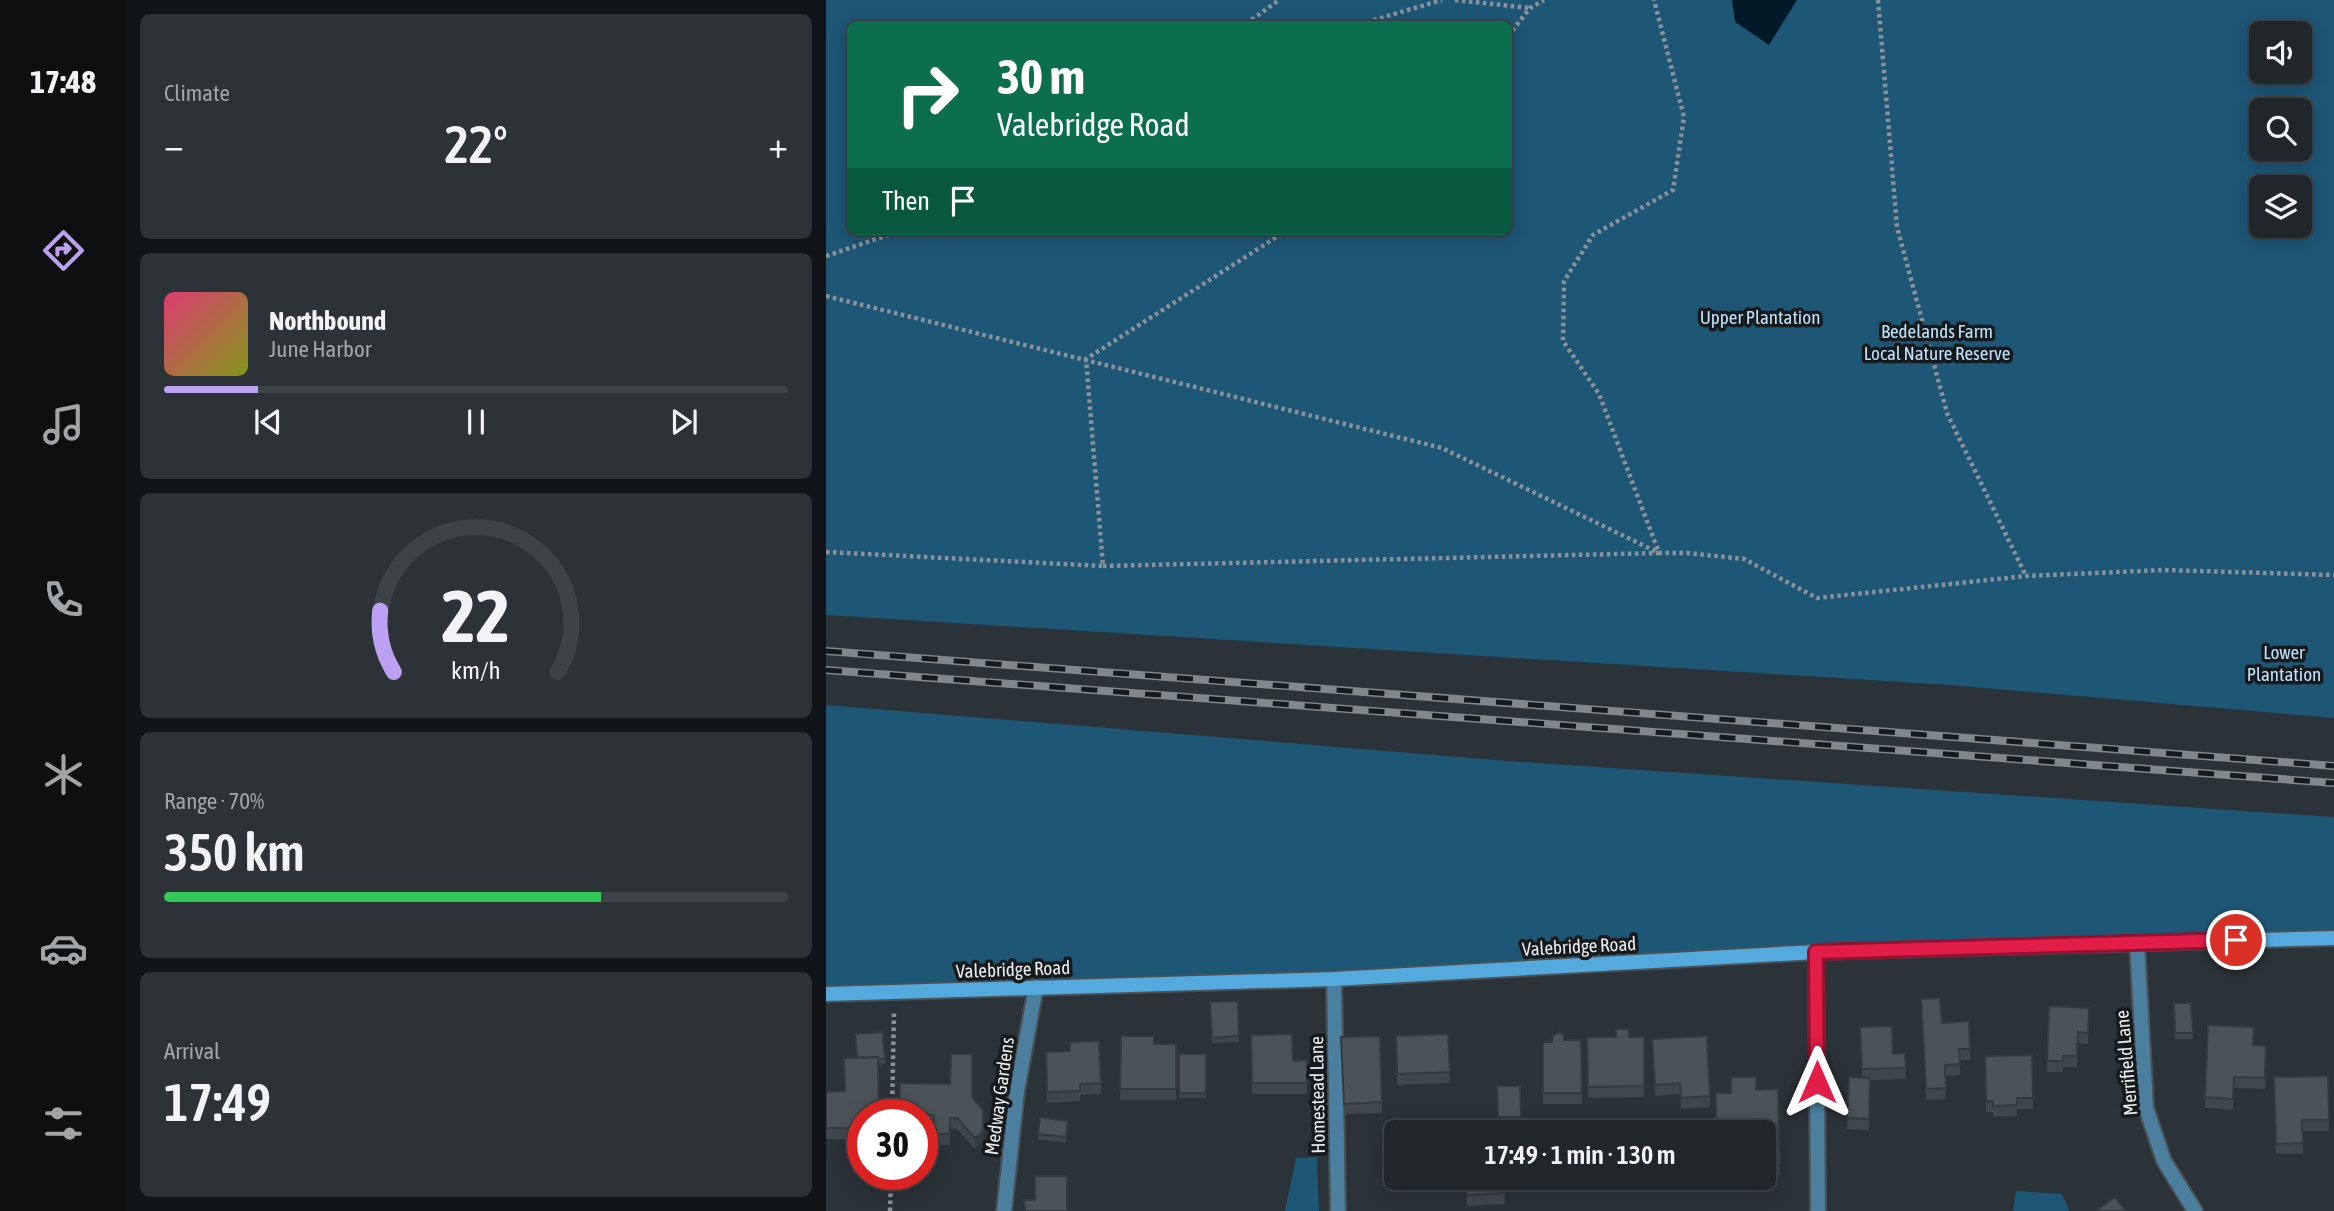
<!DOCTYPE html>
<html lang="en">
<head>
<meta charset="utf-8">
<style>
	:root { --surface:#20262a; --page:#2d3236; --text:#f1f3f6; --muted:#a2a5a8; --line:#3d4347; --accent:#bca0f2 }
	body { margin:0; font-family:"Asap Condensed",sans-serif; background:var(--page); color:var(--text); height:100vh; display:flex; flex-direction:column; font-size:26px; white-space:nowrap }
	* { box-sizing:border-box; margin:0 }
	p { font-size:23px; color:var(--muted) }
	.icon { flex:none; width:38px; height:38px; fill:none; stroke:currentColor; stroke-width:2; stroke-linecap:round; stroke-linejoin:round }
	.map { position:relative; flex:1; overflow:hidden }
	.sheet { display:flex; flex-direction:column; gap:14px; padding:14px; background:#121517; width:700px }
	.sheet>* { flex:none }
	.banner { position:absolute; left:21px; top:21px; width:665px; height:214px; border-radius:10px; box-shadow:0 4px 18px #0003,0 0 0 2px var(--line); background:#0b6e4f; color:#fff; overflow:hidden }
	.tools { position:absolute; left:1423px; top:21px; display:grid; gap:14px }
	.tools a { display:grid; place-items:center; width:63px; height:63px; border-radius:10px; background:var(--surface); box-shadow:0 4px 18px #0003,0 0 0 2px var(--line); font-size:35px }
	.speed { position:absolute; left:21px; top:1099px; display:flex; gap:14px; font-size:35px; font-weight:700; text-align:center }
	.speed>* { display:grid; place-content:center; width:91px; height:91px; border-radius:50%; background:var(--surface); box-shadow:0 4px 18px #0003,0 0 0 2px var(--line); line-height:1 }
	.speed .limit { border:10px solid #d22; background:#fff; color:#111 }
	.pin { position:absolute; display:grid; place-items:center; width:60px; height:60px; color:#fff; margin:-30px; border:4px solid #fff; border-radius:50%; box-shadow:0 2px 7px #0007 }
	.me { position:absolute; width:77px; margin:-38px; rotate:0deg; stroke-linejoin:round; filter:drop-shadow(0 0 5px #0008) }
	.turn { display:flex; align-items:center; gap:24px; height:147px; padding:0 35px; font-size:32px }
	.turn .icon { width:91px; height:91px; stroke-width:2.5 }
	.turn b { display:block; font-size:49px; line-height:60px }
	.then { display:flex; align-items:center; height:66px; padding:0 35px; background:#0003; gap:14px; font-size:26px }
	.big { font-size:52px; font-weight:600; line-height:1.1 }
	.sheet .tile { flex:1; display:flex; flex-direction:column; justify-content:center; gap:10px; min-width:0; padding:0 24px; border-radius:10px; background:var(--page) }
	.sheet .dial { align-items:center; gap:0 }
	.dial svg { height:182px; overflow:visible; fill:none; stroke:var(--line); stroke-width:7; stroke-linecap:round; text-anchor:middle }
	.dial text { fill:var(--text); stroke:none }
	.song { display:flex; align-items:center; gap:21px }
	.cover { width:84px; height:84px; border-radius:10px; background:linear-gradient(135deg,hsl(340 70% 55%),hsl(70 70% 35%)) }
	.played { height:7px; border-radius:4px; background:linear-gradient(90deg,var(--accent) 15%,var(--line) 15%) }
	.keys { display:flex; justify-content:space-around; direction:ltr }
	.heat { display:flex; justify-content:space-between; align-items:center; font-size:38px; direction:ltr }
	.charge { height:10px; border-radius:5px; background:linear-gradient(90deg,#34c759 70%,var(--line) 0) }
	.trip { position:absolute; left:558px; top:1120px; width:392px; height:70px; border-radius:10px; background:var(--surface); box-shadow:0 4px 18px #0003,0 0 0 2px var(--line); font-weight:600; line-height:70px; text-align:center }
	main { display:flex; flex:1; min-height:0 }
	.dock { display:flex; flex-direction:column; width:126px; justify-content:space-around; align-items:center; background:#0d0f11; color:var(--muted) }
	.dock .icon { width:49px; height:49px }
	.dock .selected { color:var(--accent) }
	.dock b { font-size:32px; color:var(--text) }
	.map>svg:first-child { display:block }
	.green { fill:#1e5676; fill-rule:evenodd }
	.water { fill:#021928 }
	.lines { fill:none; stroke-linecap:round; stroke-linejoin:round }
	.street-casing { stroke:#495056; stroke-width:18 }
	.secondary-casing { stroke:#495056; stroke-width:18 }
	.path { stroke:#8b9196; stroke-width:4.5; stroke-dasharray:3.5 3.5; stroke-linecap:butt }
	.street { stroke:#4c7e9e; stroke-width:14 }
	.secondary { stroke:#54a9dd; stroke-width:14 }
	.rail-casing { stroke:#81878b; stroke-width:8 }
	.rail { stroke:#161a1c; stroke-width:5; stroke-dasharray:16; stroke-linecap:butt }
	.wall { fill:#40474c }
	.shaded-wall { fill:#343a3e }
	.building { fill:#4a5358; stroke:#343a3e; stroke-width:2 }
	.route-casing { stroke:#92132f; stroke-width:18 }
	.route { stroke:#e11d48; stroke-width:12 }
	.labels { text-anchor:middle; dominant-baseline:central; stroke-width:7; stroke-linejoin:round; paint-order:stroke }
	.park-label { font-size:19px; fill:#bde3fd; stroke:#161a1c }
	.street-label { font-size:19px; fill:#e9eef1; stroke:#161a1c }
</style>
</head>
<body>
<main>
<nav class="dock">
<b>17:48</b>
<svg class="icon selected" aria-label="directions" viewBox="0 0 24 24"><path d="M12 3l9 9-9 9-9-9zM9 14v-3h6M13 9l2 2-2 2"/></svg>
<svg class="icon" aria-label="music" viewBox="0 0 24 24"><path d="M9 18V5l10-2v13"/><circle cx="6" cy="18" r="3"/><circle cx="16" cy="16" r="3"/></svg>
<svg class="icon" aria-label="phone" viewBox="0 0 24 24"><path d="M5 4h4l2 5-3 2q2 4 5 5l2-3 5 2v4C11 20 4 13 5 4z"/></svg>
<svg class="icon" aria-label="climate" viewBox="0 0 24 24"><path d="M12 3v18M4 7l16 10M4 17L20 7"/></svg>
<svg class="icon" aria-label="car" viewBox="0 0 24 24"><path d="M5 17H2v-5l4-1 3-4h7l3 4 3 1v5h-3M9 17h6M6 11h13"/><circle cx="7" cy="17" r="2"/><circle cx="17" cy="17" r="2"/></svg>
<svg class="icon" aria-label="filters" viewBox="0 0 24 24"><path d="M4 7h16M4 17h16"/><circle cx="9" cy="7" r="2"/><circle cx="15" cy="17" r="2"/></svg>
</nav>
<section class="sheet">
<div class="tile"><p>Climate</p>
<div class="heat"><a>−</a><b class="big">22°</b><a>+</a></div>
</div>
<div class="tile">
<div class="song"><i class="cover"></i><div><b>Northbound</b><p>June Harbor</p></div></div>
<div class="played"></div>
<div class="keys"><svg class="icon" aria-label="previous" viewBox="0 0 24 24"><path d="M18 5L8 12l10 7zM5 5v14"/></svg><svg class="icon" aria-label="pause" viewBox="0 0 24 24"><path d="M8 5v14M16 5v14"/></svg><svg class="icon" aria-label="next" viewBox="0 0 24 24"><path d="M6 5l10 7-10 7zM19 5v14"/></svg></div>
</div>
<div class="tile dial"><svg viewBox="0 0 100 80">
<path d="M14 69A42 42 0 1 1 86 69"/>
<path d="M14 69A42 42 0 0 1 8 42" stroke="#bca0f2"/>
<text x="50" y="56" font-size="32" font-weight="700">22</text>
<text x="50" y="72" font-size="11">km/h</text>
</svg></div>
<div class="tile"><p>Range · 70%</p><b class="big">350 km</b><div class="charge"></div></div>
<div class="tile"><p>Arrival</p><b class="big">17:49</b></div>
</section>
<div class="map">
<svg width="1508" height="1211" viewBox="0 0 1508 1211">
	<rect width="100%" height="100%" fill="#2b3238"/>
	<!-- green -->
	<path class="green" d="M0 0H1508V718L1123 685 0 615ZM24 24H682V231H24ZM1435 33H1474V72H1435ZM1435 110H1474V149H1435ZM1435 187H1474V226H1435Z
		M0 705 682 761 1508 817V931L0 994Z
		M491 1157 493 1211H459L470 1158Z
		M1190 1191 1236 1194 1243 1211H1187Z"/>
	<!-- water -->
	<path class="water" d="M906 0H971L943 45 909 22Z"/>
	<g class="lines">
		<!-- street casing -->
		<g class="street-casing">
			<path id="street" d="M1311 942 1320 1108 1338 1161 1369 1211
				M990 952 992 1211
				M508 979 512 1211
				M178 1211 191 1091 210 987"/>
		</g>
		<!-- secondary casing -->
		<g class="secondary-casing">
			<path id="secondary" d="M0 994 508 979 990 952 1508 938"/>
		</g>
		<!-- path -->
		<path class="path" d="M629 0 704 8
			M1052 0 1071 227 1121 413 1200 576
			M420 24 453 0
			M534 24 616 0
			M682 36 704 8 718 0
			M0 256 74 231
			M0 296 616 448 833 553H861L918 559 991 598 1200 576 1338 570 1508 575
			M0 552 277 566 260 359 460 231
			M277 566 833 553 773 394 737 341 738 281 767 235 847 190 858 117 828 0
			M66 1115 68 1010
			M64 1211 65 1174"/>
		<!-- street -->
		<use href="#street" class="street"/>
		<!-- secondary -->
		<use href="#secondary" class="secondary"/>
		<!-- rail casing -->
		<g class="rail-casing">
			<path id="rail" d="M0 651 1508 766
				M0 670 1508 783"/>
		</g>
		<!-- rail -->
		<use href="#rail" class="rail"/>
	</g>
	<!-- wall -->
	<path class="wall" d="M1095 999 1116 1023 1144 1049V1060H1134V1075L1119 1076 1120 1099 1100 1100Z
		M412 1001 413 1042 386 1043 384 1002Z
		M1348 1003H1365L1367 1039H1349Z
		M1223 1006 1263 1008 1262 1044 1252 1043 1251 1067H1237V1072H1221Z
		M622 1034 624 1083 571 1085 570 1036Z
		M425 1035 467 1061 481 1060V1094H426Z
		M295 1036 328 1044H350V1100H294Z
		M554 1036 556 1113 518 1114 515 1037Z
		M761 1037H818V1097L762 1098Z
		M1034 1038 1067 1054 1080 1068V1079L1044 1080 1043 1130 1021 1129 1023 1077 1036 1078Z
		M826 1039 884 1096V1107L855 1109 854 1094 829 1096Z
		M738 1040H755L756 1104H717V1042Z
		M273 1041 275 1094 254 1095V1101L221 1103 220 1052 244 1051Z
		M1428 1045 1440 1046 1439 1089 1408 1088 1407 1110 1379 1108V1097Z
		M353 1054H380V1098H353Z
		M1206 1055 1207 1109H1191V1116L1167 1117V1112H1160L1159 1056Z
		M18 1058 59 1059V1064L52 1065 37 1115V1139H0V1092L19 1091Z
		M1502 1076 1503 1131H1477V1154H1450L1448 1077Z
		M671 1086H694L695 1123H672Z
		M952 1089 954 1175 938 1176V1132L905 1093 930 1090Z
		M146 1097 157 1142 149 1149 131 1129 124 1128V1145H108V1126H96V1115Z
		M242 1126 240 1143 212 1139V1134Z
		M640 1178H678L679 1204 641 1206Z"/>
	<!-- shaded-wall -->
	<path class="shaded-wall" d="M157 1110V1142L149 1149V1138Z"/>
	<!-- building -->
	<path class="building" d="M1114 998 1116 1023 1143 1021 1144 1049H1133L1134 1064 1119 1065 1120 1088 1100 1089 1095 999Z
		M412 1001 413 1036 386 1038 384 1002Z
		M1348 1003H1365L1367 1033H1349Z
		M1223 1006 1263 1008 1262 1033 1252 1032 1251 1056H1237V1061H1221Z
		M1382 1025 1428 1027 1427 1045 1440 1046 1439 1078 1408 1077 1407 1099 1379 1097Z
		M1066 1026 1067 1054 1079 1053 1080 1068 1036 1069 1034 1027Z
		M790 1029H803V1037H818V1086L762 1087 761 1037H790Z
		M57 1032 59 1059H52V1057L31 1058 29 1034Z
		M734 1032 738 1035V1040H755L756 1093H717V1042H726L727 1035Z
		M466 1034 467 1061 481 1060V1083H426L425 1035Z
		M622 1034 624 1072 571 1074 570 1036Z
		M295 1036H328V1044H350V1089H294Z
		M554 1036 556 1102 518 1104 515 1037Z
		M881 1036 884 1096 855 1098 854 1083 829 1085 826 1039Z
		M273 1041 275 1083 254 1084V1091L221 1092 220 1052 244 1051V1042Z
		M125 1054H146V1097L157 1110V1131L149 1138 131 1118H124V1134H108V1115H73L74 1083 124 1084Z
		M353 1054H380V1093H353Z
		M1206 1055 1207 1098H1191V1105L1167 1106V1101H1160L1159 1056Z
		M52 1057 53 1115H37V1128H0V1092L19 1091 18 1058Z
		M1502 1076 1503 1120H1476L1477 1143 1450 1144 1448 1077Z
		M905 1077H930V1090L952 1089 954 1164 938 1165V1132H890V1093H905Z
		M1023 1077 1044 1078 1043 1119 1021 1118Z
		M671 1086H694L695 1117H672Z
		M214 1117 242 1121 240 1137 212 1134Z
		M209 1176H241V1211H199L198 1200H209Z
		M640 1178H678L679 1193 641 1195Z
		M1289 1197 1300 1211H1270Z"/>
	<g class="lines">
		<!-- route casing -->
		<g class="route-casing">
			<path id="route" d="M991 1082 990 952 1410 940"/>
		</g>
		<!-- route -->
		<use href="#route" class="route"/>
	</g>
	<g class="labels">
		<!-- park labels -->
		<g class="park-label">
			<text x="934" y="317">Upper Plantation</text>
			<text x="1111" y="331">Bedelands Farm<tspan x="1111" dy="22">Local Nature Reserve</tspan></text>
			<text x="1458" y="652">Lower<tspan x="1458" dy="22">Plantation</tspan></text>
		</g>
		<!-- street labels -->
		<g class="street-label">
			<text transform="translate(753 946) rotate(-3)">Valebridge Road</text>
			<text transform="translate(187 969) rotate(-2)">Valebridge Road</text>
			<text transform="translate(1300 1063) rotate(-95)">Merrifield Lane</text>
			<text transform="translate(491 1095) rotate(-91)">Homestead Lane</text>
			<text transform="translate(173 1096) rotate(-82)">Medway Gardens</text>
		</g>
	</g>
</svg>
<div class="tools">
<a><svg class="icon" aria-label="sound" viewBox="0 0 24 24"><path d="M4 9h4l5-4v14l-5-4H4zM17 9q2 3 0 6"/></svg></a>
<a><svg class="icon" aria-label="search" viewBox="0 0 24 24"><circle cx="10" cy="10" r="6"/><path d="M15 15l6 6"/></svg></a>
<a><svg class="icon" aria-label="layers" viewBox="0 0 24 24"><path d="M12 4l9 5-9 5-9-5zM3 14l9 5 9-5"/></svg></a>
</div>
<div class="speed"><div class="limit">30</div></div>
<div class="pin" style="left:1410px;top:940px;background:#d93025"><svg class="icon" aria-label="arrive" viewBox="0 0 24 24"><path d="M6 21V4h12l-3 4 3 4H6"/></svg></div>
<svg class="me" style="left:991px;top:1082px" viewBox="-20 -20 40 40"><path d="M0-17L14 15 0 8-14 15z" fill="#e11d48" stroke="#fff" stroke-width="4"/></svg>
<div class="trip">17:49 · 1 min · 130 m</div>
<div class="banner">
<div class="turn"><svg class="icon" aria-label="right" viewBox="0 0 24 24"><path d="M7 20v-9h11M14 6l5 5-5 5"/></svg><div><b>30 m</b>Valebridge Road</div></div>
<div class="then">Then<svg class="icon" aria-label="arrive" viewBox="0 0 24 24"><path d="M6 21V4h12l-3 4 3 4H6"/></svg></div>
</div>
</div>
</main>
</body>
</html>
